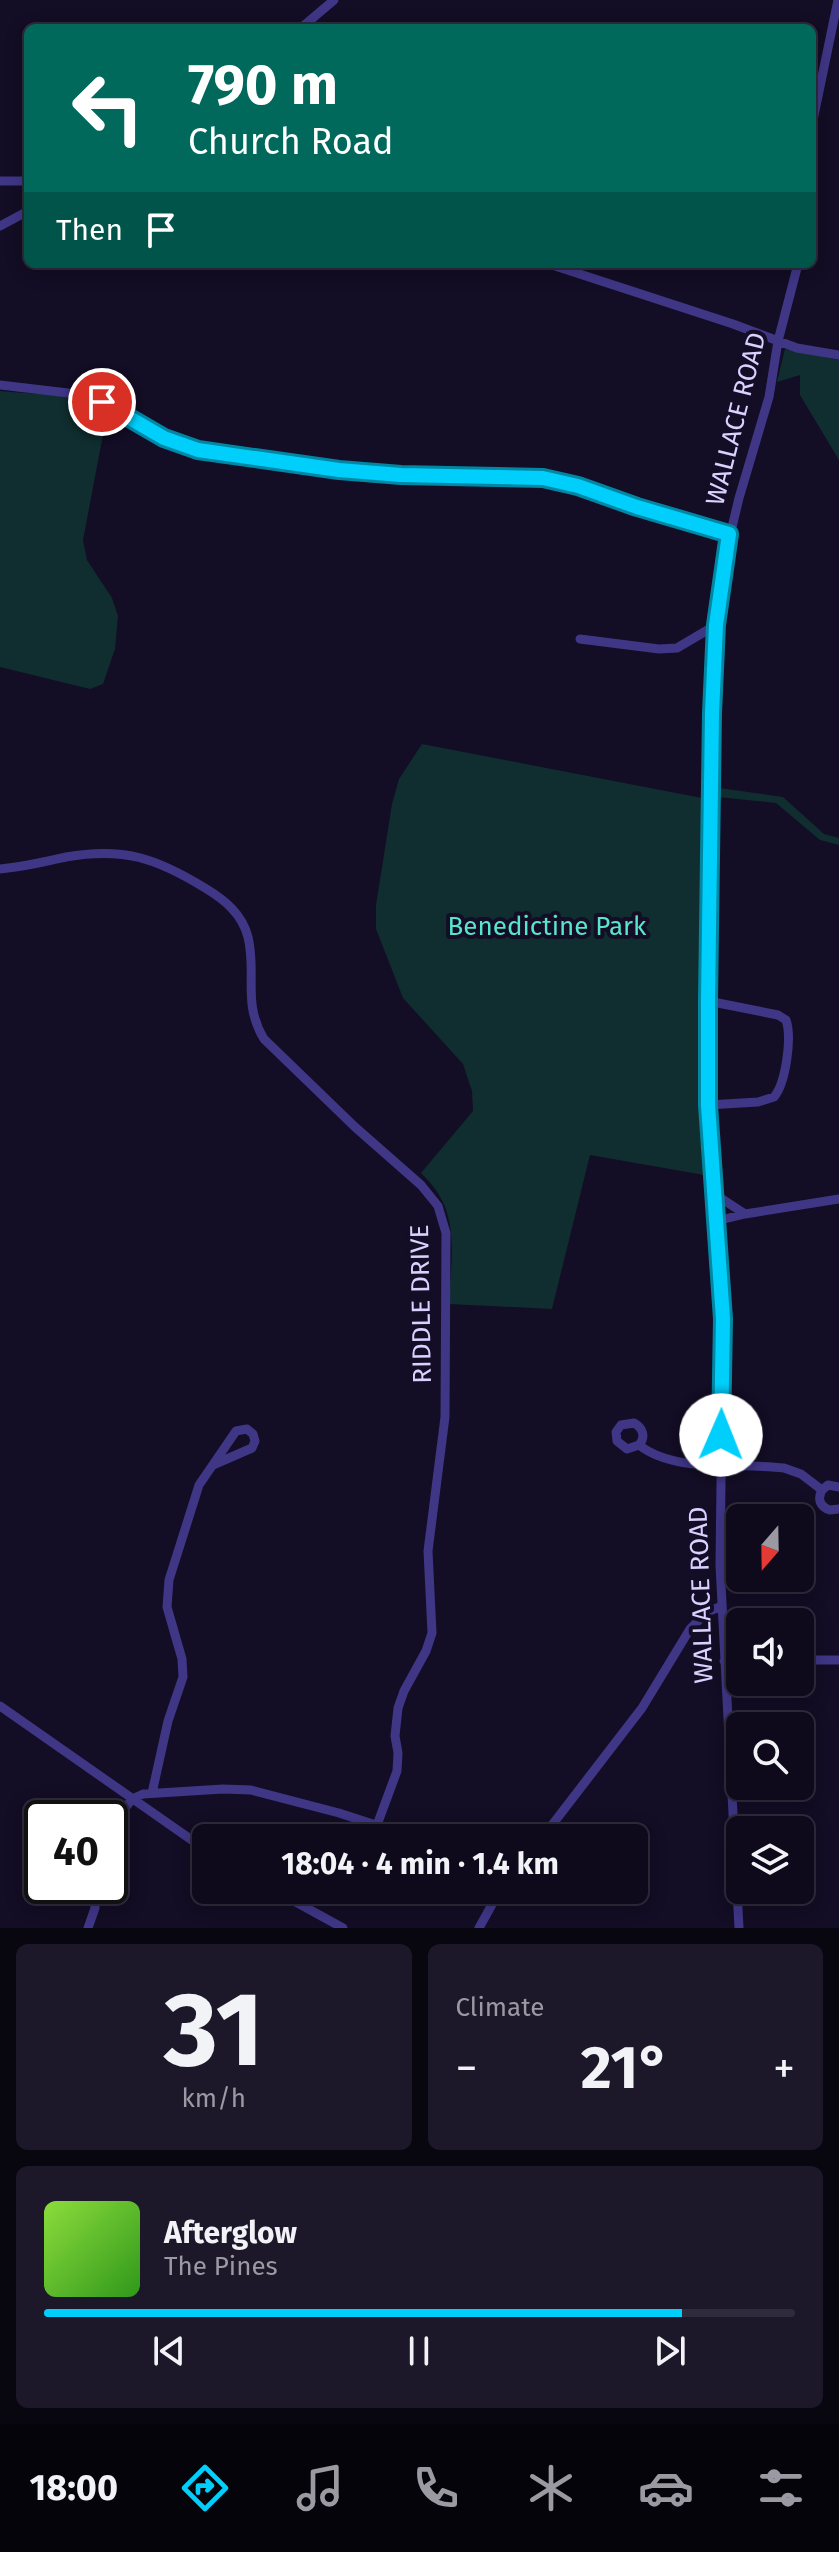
<!DOCTYPE html>
<html lang="en">
<head>
<meta charset="utf-8">
<style>
	:root { --surface:#0e0a1c; --page:#1c1829; --text:#f1f3f6; --muted:#9b9aa3; --line:#2e2b3b; --accent:#00cffc }
	body { margin:0; font-family:"Fira Sans",sans-serif; background:var(--page); color:var(--text); height:100vh; display:flex; flex-direction:column; font-size:30px; white-space:nowrap }
	* { box-sizing:border-box; margin:0 }
	p { font-size:26px; color:var(--muted) }
	.icon { flex:none; width:44px; height:44px; fill:none; stroke:currentColor; stroke-width:2; stroke-linecap:round; stroke-linejoin:round }
	.map { position:relative; height:1928px; overflow:hidden }
	.panel { display:flex; flex-direction:column; gap:16px; padding:16px; background:#08060f; flex:1 }
	.panel>* { flex:none }
	.top-card { position:absolute; left:24px; top:24px; width:792px; height:244px; border-radius:12px; box-shadow:0 4px 20px #0003,0 0 0 2px var(--line); background:#00695c; color:#fff; overflow:hidden }
	.needle { width:52px; rotate:200deg }
	.tools { position:absolute; left:726px; top:1504px; display:grid; gap:16px }
	.tools a { display:grid; place-items:center; width:88px; height:88px; border-radius:12px; background:var(--surface); box-shadow:0 4px 20px #0003,0 0 0 2px var(--line); font-size:40px }
	.speed { position:absolute; left:24px; top:1800px; display:flex; gap:16px; font-size:40px; font-weight:700; text-align:center }
	.speed>* { display:grid; place-content:center; width:104px; height:104px; border-radius:50%; background:var(--surface); box-shadow:0 4px 20px #0003,0 0 0 2px var(--line); line-height:1 }
	.speed .limit { border:4px solid #111; border-radius:12px; background:#fff; color:#111 }
	.pin { position:absolute; display:grid; place-items:center; width:68px; height:68px; color:#fff; margin:-34px; border:4px solid #fff; border-radius:50%; box-shadow:0 2px 8px #0007 }
	.me { position:absolute; width:88px; margin:-44px; rotate:1deg; stroke-linejoin:round; filter:drop-shadow(0 0 6px #0008) }
	.turn { display:flex; align-items:center; gap:28px; height:168px; padding:0 32px; font-size:36px }
	.turn .icon { width:104px; height:104px; stroke-width:2.5 }
	.turn b { display:block; font-size:56px; line-height:68px }
	.then { display:flex; align-items:center; height:76px; padding:0 32px; background:#0003; gap:16px; font-size:30px }
	.big { font-size:60px; font-weight:700; line-height:1.1 }
	.panel .tile { flex:1; display:flex; flex-direction:column; justify-content:center; gap:12px; min-width:0; padding:0 28px; border-radius:12px; background:var(--page) }
	.panel .dial { align-items:center; gap:0 }
	.dial b { font-size:104px; line-height:1 }
	.song { display:flex; align-items:center; gap:24px }
	.cover { width:96px; height:96px; border-radius:12px; background:linear-gradient(135deg,hsl(90 70% 55%),hsl(110 70% 35%)) }
	.played { height:8px; border-radius:4px; background:linear-gradient(90deg,var(--accent) 85%,var(--line) 85%) }
	.keys { display:flex; justify-content:space-around; direction:ltr }
	.heat { display:flex; justify-content:space-between; align-items:center; font-size:44px; direction:ltr }
	.panel .tiles { flex:1; display:grid; gap:16px; grid-template-columns:1fr 1fr }
	.tile:last-child { grid-column:span 2 }
	.trip { position:absolute; left:192px; top:1824px; width:456px; height:80px; border-radius:12px; background:var(--surface); box-shadow:0 4px 20px #0003,0 0 0 2px var(--line); font-weight:700; line-height:80px; text-align:center }
	.tabs { display:flex; height:128px; justify-content:space-around; align-items:center; background:#06040b; color:var(--muted) }
	.tabs .icon { width:56px; height:56px }
	.tabs .selected { color:var(--accent) }
	.tabs b { font-size:36px; color:var(--text) }
	.map>svg:first-child { display:block }
	.green { fill:#102e2f }
	.lines { fill:none; stroke-linecap:round; stroke-linejoin:round }
	.minor { stroke:#3f3686; stroke-width:9 }
	.route-casing { stroke:#0087a4; stroke-width:20 }
	.route { stroke:#00cffc; stroke-width:14 }
	.labels { text-anchor:middle; dominant-baseline:central; stroke-width:8; stroke-linejoin:round; paint-order:stroke }
	.street-label { font-size:26px; fill:#dad1ff; stroke:#130d25 }
	.park-label { font-size:26px; fill:#57e5cd; stroke:#130d25 }
</style>
</head>
<body>
<div class="map">
<svg width="839" height="1928" viewBox="0 0 839 1928">
	<rect width="100%" height="100%" fill="#130d25"/>
	<!-- green -->
	<path class="green" d="M785 349 839 360V460L800 395V375L777 382Z
		M0 391C28 394 88 393 107 414L83 540 87 560 112 598 118 616 115 649 103 684 90 689 0 667Z
		M422 744 702 798 699 1101 704 1175 590 1155 552 1309 449 1304C451 1253 462 1211 421 1173L473 1111 472 1091 463 1064 403 998 376 929V905L392 804 399 779Z
		M719 788 783 797 824 834 839 838V845L820 840 776 803 718 797Z"/>
	<g class="lines">
		<!-- minor -->
		<path class="minor" d="M301 28 334 0
			M812 125 838 0
			M0 181H28
			M0 226 28 211
			M549 264 733 324 797 348 839 355
			M0 385 68 393 102 402 164 438 198 450 339 470 401 475 543 478 578 486 637 507 729 534
			M580 639 659 649 677 648 716 625
			M0 869C23 867 44 862 66 857 124 847 156 858 205 888 225 900 242 914 248 937 257 974 242 1003 264 1039L355 1127 421 1185 438 1206 446 1233 445 1417 428 1551 432 1633 426 1651 404 1691 398 1708 395 1736 398 1753 397 1771 377 1825
			M708 1105 758 1102 774 1097C786 1083 792 1037 786 1020L778 1015 708 1001
			M713 1193 745 1214
			M716 1221 745 1214 839 1199
			M639 1445C646 1437 643 1428 634 1423L621 1425 616 1432 617 1441 627 1449 639 1445C676 1474 739 1462 784 1468L801 1474 822 1490
			M822 1490C817 1499 820 1507 830 1510L839 1509
			M822 1490 828 1485 839 1487
			M800 1660H839
			M724 1661H740
			M0 1706 206 1850
			M152 1793 168 1721 183 1677 182 1659 167 1607 169 1580 199 1485 236 1431 247 1429 253 1434 255 1441 252 1448 213 1465
			M110 1828 132 1799 143 1794 223 1789 251 1790 339 1813 385 1828 408 1838
			M542 1838 642 1708 690 1629 707 1612 722 1606
			M274 1890 343 1928
			M88 1928 95 1908 94 1886
			M479 1928 500 1890
			M739 1928 720 1565 723 1319 708 1105 712 713 716 625 723 565 739 498 769 397 778 341 798 264"/>
	</g>
	<g class="lines">
		<!-- route casing -->
		<g class="route-casing">
			<path id="route" d="M102 402 164 438 198 450 339 470 401 475 543 478 578 486 637 507 729 534 716 625 712 713 708 1001V1105L723 1319 721 1435"/>
		</g>
		<!-- route -->
		<use href="#route" class="route"/>
	</g>
	<g class="labels">
		<!-- street labels -->
		<g class="street-label">
			<text transform="translate(736 419) rotate(-76)">WALLACE ROAD</text>
			<text transform="translate(421 1304) rotate(-91)">RIDDLE DRIVE</text>
			<text transform="translate(701 1595) rotate(-92)">WALLACE ROAD</text>
		</g>
		<!-- park labels -->
		<g class="park-label">
			<text x="547" y="926">Benedictine Park</text>
		</g>
	</g>
</svg>
<div class="tools">
<a><svg class="needle" viewBox="-14 -14 28 28"><path d="M0-13l5 13h-10z" fill="#e53935"/><path d="M0 13l5-13h-10z" fill="#9b9aa3"/></svg></a>
<a><svg class="icon" aria-label="sound" viewBox="0 0 24 24"><path d="M4 9h4l5-4v14l-5-4H4zM17 9q2 3 0 6"/></svg></a>
<a><svg class="icon" aria-label="search" viewBox="0 0 24 24"><circle cx="10" cy="10" r="6"/><path d="M15 15l6 6"/></svg></a>
<a><svg class="icon" aria-label="layers" viewBox="0 0 24 24"><path d="M12 4l9 5-9 5-9-5zM3 14l9 5 9-5"/></svg></a>
</div>
<div class="speed"><div class="limit">40</div></div>
<div class="pin" style="left:102px;top:402px;background:#d93025"><svg class="icon" aria-label="arrive" viewBox="0 0 24 24"><path d="M6 21V4h12l-3 4 3 4H6"/></svg></div>
<svg class="me" style="left:721px;top:1435px" viewBox="-20 -20 40 40"><circle r="19" fill="#fff"/><path d="M0-13L10 11 0 6-10 11z" fill="#00cffc"/></svg>
<div class="trip">18:04 · 4 min · 1.4 km</div>
<div class="top-card">
<div class="turn"><svg class="icon" aria-label="left" viewBox="0 0 24 24"><path d="M17 20v-9H6M10 6l-5 5 5 5"/></svg><div><b>790 m</b>Church Road</div></div>
<div class="then">Then<svg class="icon" aria-label="arrive" viewBox="0 0 24 24"><path d="M6 21V4h12l-3 4 3 4H6"/></svg></div>
</div>
</div>
<section class="panel">
<div class="tiles">
<div class="tile dial"><b>31</b><p>km/h</p></div>
<div class="tile"><p>Climate</p>
<div class="heat"><a>−</a><b class="big">21°</b><a>+</a></div>
</div>
<div class="tile">
<div class="song"><i class="cover"></i><div><b>Afterglow</b><p>The Pines</p></div></div>
<div class="played"></div>
<div class="keys"><svg class="icon" aria-label="previous" viewBox="0 0 24 24"><path d="M18 5L8 12l10 7zM5 5v14"/></svg><svg class="icon" aria-label="pause" viewBox="0 0 24 24"><path d="M8 5v14M16 5v14"/></svg><svg class="icon" aria-label="next" viewBox="0 0 24 24"><path d="M6 5l10 7-10 7zM19 5v14"/></svg></div>
</div>
</div>
</section>
<nav class="tabs">
<b>18:00</b>
<svg class="icon selected" aria-label="directions" viewBox="0 0 24 24"><path d="M12 3l9 9-9 9-9-9zM9 14v-3h6M13 9l2 2-2 2"/></svg>
<svg class="icon" aria-label="music" viewBox="0 0 24 24"><path d="M9 18V5l10-2v13"/><circle cx="6" cy="18" r="3"/><circle cx="16" cy="16" r="3"/></svg>
<svg class="icon" aria-label="phone" viewBox="0 0 24 24"><path d="M5 4h4l2 5-3 2q2 4 5 5l2-3 5 2v4C11 20 4 13 5 4z"/></svg>
<svg class="icon" aria-label="climate" viewBox="0 0 24 24"><path d="M12 3v18M4 7l16 10M4 17L20 7"/></svg>
<svg class="icon" aria-label="car" viewBox="0 0 24 24"><path d="M5 17H2v-5l4-1 3-4h7l3 4 3 1v5h-3M9 17h6M6 11h13"/><circle cx="7" cy="17" r="2"/><circle cx="17" cy="17" r="2"/></svg>
<svg class="icon" aria-label="filters" viewBox="0 0 24 24"><path d="M4 7h16M4 17h16"/><circle cx="9" cy="7" r="2"/><circle cx="15" cy="17" r="2"/></svg>
</nav>
</body>
</html>
